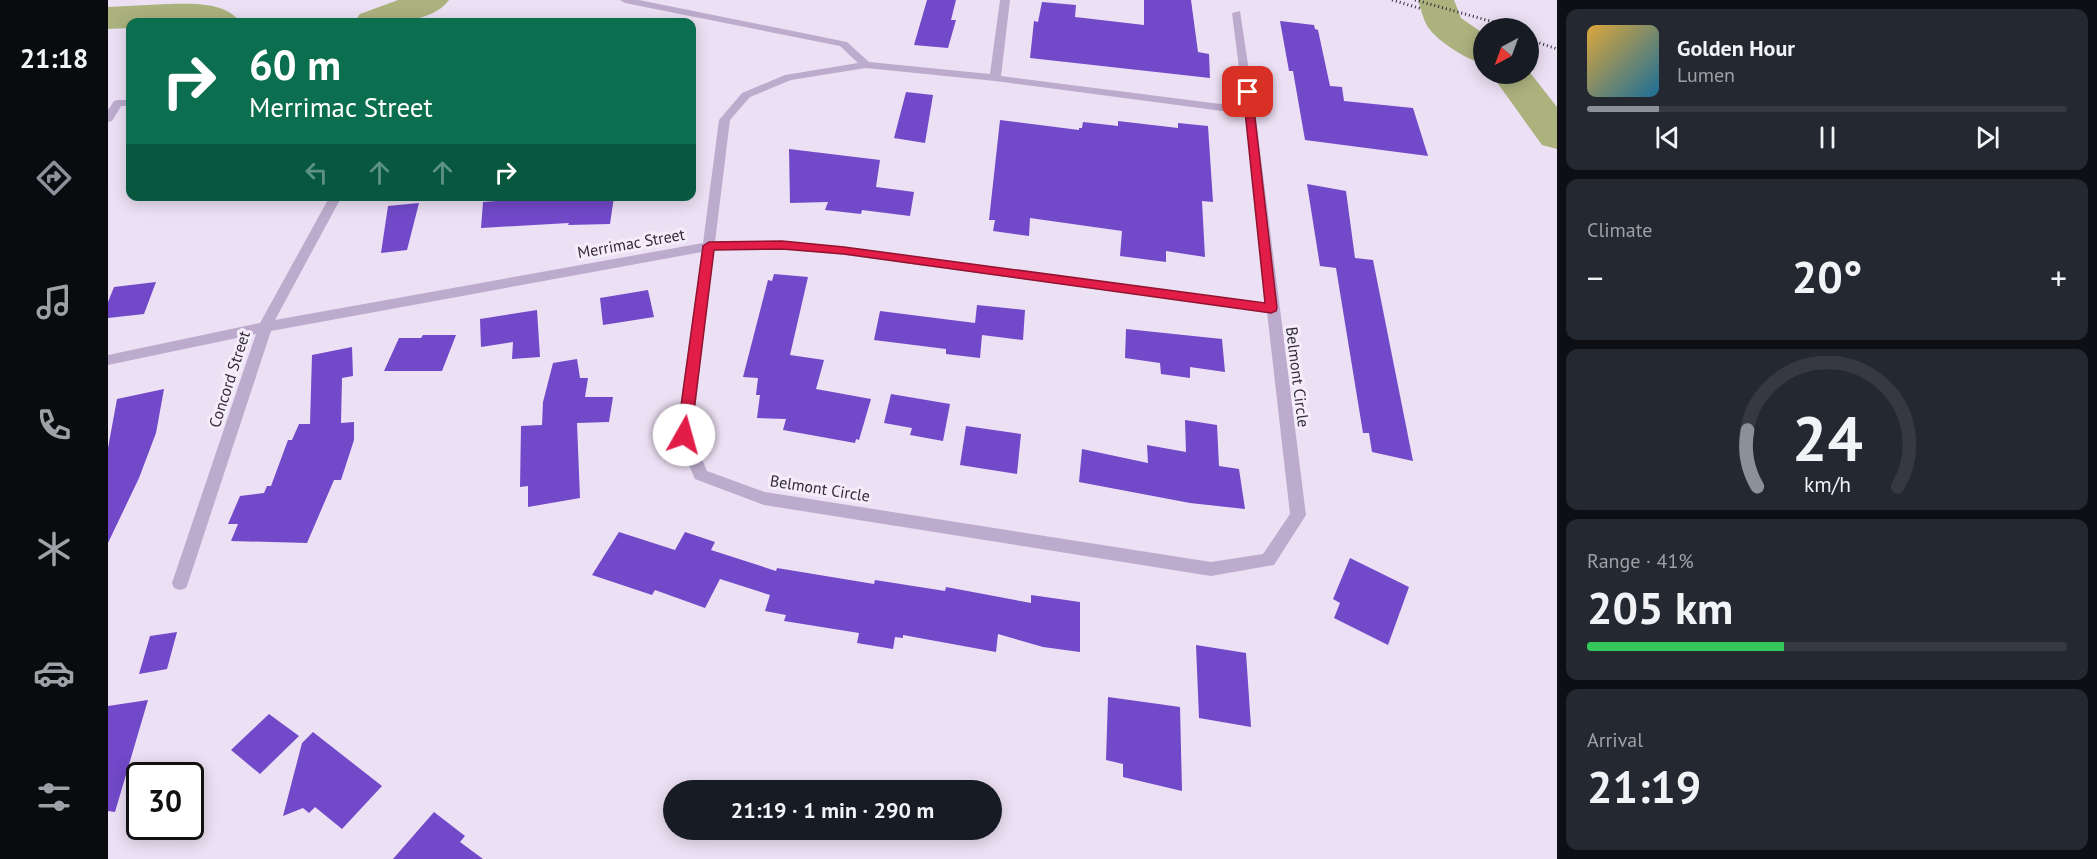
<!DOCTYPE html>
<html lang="en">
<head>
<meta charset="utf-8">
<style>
	:root { --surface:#171b24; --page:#242831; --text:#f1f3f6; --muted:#9ea1a6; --line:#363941; --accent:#8c9099 }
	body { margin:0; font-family:"PT Sans",sans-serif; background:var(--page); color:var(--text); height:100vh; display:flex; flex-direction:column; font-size:22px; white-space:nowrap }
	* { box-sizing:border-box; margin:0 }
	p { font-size:20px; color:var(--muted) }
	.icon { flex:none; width:33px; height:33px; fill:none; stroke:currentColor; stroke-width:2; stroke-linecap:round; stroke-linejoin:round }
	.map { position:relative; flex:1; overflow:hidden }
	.side { display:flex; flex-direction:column; gap:9px; padding:9px; background:#0d0f14; width:540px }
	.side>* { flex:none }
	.hud { position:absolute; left:18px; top:18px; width:570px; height:183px; border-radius:12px; box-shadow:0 3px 15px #0003; background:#0b6e4f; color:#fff; overflow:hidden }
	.needle { width:39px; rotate:221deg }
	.buttons { position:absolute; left:1365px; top:18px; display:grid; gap:12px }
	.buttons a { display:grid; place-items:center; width:66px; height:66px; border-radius:50%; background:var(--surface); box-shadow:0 3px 15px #0003; font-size:30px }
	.speed { position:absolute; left:18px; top:762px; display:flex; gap:12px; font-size:30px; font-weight:700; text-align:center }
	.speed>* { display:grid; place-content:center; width:78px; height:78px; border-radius:50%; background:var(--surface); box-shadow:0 3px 15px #0003; line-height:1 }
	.speed .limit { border:3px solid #111; border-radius:9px; background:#fff; color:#111 }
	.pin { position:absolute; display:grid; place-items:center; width:51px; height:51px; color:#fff; margin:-26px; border-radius:12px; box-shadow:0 3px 9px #0006 }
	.me { position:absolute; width:66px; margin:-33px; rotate:7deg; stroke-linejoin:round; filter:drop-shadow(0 0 4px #0008) }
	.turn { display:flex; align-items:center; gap:21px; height:126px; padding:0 24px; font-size:27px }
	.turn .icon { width:78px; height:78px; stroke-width:2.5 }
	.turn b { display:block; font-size:42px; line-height:51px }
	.lanes { display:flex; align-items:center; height:57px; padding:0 24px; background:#0003; justify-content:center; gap:30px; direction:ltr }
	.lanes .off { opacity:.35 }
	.big { font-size:45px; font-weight:800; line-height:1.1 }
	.side .widget { flex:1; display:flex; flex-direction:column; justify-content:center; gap:9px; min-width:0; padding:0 21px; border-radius:12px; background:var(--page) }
	.side .dial { align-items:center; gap:0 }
	.dial svg { height:156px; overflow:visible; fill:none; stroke:var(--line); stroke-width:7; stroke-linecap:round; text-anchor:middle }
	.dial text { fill:var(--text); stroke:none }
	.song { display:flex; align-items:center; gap:18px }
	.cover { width:72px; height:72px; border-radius:9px; background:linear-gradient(135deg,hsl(40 70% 55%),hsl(200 70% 35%)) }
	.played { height:6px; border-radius:3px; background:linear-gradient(90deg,var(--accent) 15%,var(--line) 15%) }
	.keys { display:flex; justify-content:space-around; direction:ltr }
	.heat { display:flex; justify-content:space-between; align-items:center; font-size:33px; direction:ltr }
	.charge { height:9px; border-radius:4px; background:linear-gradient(90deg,#34c759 41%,var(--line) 0) }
	.trip { position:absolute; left:555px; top:780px; width:339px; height:60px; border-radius:30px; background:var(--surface); box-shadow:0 3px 15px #0003; font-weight:800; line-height:60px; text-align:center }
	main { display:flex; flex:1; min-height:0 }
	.menu { display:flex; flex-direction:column; width:108px; justify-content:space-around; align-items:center; background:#090b0e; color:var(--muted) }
	.menu .icon { width:42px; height:42px }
	.menu .selected { color:var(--accent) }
	.menu b { font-size:27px; color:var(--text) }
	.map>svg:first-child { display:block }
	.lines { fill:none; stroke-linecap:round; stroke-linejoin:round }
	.river { fill:#acb27e; fill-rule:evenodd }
	.building { fill:#7149c9 }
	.lane { fill:#bdabcd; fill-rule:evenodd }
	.street { fill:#bdabcd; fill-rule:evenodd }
	.rail { stroke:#312b3b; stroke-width:3; stroke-dasharray:1 3; stroke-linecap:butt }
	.route { fill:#e11d48; stroke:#92132f; stroke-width:1.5 }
	.labels { text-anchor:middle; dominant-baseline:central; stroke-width:6; stroke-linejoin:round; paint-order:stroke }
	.street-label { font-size:16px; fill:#312b3b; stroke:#f6edfb }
</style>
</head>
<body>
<main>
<nav class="menu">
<b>21:18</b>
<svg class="icon selected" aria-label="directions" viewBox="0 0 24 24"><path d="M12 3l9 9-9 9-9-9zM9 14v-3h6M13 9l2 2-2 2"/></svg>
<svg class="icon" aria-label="music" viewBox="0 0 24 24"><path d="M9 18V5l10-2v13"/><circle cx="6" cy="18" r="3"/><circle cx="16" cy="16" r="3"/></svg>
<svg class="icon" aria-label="phone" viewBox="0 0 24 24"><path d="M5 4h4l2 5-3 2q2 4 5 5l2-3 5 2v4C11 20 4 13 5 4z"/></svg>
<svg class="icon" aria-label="climate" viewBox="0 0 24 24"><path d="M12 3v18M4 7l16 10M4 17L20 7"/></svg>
<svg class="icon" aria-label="car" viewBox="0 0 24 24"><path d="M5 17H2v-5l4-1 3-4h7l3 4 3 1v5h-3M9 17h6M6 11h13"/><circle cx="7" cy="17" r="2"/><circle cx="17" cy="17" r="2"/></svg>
<svg class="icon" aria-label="filters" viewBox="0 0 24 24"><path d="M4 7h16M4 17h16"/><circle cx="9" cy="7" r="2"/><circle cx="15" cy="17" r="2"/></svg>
</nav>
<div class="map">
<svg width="1449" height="859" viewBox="0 0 1449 859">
	<rect width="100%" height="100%" fill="#ece0f4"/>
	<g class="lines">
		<!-- river -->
		<path class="river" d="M290 0H341C324 24 273 25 246 22L252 14Z
			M1310 0H1346L1353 18 1376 34V64C1359 60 1329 41 1320 27 1315 19 1313 9 1310 0Z
			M59 4C82 4 117 1 132 22H22V28L0 29V7Z
			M1420 70 1449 107V149L1434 145 1383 74H1420Z"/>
	</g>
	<!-- building -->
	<path class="building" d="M819 0H848L843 20H848L840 48 806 45Z
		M1036 0H1083L1090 52 1101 54 1102 78 922 58 926 21 930 22 934 2 968 5 967 17 1036 25Z
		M1172 21 1206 25 1207 29 1210 30 1222 86 1234 87 1236 101 1305 108 1320 156 1197 140 1185 71H1181Z
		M798 92 825 95 817 143 786 138Z
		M892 120 971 130V128H974L975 122 1010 126V121L1070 128V123L1100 126 1105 202 1094 201 1097 257 1058 251V262L1012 256 1014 231 922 218 921 236 885 231 887 220H881Z
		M681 149 772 160 768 187 806 192 802 216 754 210 753 214 717 210 720 202 682 203Z
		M1199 184 1238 191 1247 258 1265 260 1305 461 1264 452 1261 433H1255L1228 268 1212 266Z
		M444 197H506L502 224 460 225 461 223 373 228 375 202Z
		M311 203 299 250 273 253 280 206Z
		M666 274 700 277 682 355 716 360 708 389 763 399 751 440 748 439 747 443 675 430 678 419 649 418 652 395H648L650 378 635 377 660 280 664 281Z
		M48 282 36 314 0 318V302L6 287Z
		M540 290 546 317 495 325 492 298Z
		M869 305 917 310 915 340 874 335 872 358 838 354V349L766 340 772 311 867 323Z
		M429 310 432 357 404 359 405 342 373 347 372 319Z
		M1018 329 1114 339 1117 372 1082 367V378L1053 374 1052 363 1017 358Z
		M315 335H348L334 371H276L291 338H313Z
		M244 347 245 376 234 378 233 423 246 422V440L233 480H226L199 543 123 541 130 524H120L132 496 156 493 159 486H163L180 440H184L191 424H202L204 355Z
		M469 359 472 378H480L477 397H505L501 422 469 423 472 498 420 507V486L412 487 413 426 434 425 435 402 445 363Z
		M56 389 48 433 31 478 0 543V448L9 399Z
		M783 394 842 404 835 441 802 435 804 428 776 423Z
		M1077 420 1109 425 1111 466 1131 469 1137 509 1082 503 971 482 974 449 1040 463 1039 445 1078 452Z
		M858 426 913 434 909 474 852 465Z
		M511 532 567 550 577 532 607 542 603 550 668 571 669 568 766 584 767 580 837 591 838 587 923 603V595L972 602V652L935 647 890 634 888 652 795 635V638L787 637 785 649 749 643 751 633 676 621 678 615 657 611 662 595 612 579 597 608 547 590 544 595 484 575Z
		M1242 558 1301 587 1280 645 1226 618 1232 603 1225 599Z
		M69 632 59 669 31 674 42 636Z
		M1088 645 1138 653 1143 727 1091 718Z
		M1000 697 1072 707 1074 791 1015 777V764L998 760Z
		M40 700 7 812 0 811V706Z
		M161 714 191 736 152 774 123 750Z
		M205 732 274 786 234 829 207 807 201 813 195 808 175 816 194 743Z
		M326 812 357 836 352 842 375 859H285Z"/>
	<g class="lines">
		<!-- lane -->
		<path class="lane" d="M22 100V106H10L5 103 10 100Z"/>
		<!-- street -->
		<path class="street" d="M512 0H531L739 42 761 62 882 74 892 0H902L893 76 1136 107 1124 13 1132 11 1147 111 1198 515 1166 565 1103 576 656 505 587 479 568 435 594 252 163 331 80 583 78 588 72 590 66 588 64 583 148 334 0 365V355L152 323 222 196H234L167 320 595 243 611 120 634 93 677 75 750 63 732 46 517 3ZM758 68 887 81 1137 114 1158 303 736 247 674 241 607 242 622 120 642 97 683 80ZM674 249 736 255 1159 312 1182 514 1155 554 1103 562 657 492 599 471 584 435 606 250Z
			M10 100 15 103 4 121 0 122V110L6 101Z"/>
		<!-- rail -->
		<path class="rail" d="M1284 0 1314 9
			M1307 0 1407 28
			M1420 39 1449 49"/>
	</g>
	<!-- route -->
	<path class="route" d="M1140 89 1144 92 1169 308 1168 311 1163 313 736 254 674 249 606 250 583 435 576 441 571 439 569 435 595 246 601 242 674 241 736 247 1157 303 1135 92Z"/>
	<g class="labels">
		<!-- street labels -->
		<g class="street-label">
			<text transform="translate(523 243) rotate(-10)">Merrimac Street</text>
			<text transform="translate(1190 377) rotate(83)">Belmont Circle</text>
			<text transform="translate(121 379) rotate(-72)">Concord Street</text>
			<text transform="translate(712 488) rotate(9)">Belmont Circle</text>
		</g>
	</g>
</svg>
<div class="buttons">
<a><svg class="needle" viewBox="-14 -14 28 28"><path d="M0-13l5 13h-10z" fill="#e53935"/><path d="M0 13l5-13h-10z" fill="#9ea1a6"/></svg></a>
</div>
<div class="speed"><div class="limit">30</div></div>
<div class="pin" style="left:1140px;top:92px;background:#d93025"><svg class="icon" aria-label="arrive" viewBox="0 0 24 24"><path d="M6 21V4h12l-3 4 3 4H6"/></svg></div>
<svg class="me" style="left:576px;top:435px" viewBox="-20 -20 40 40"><circle r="19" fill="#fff"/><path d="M0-13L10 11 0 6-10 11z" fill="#e11d48"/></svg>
<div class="trip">21:19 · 1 min · 290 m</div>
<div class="hud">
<div class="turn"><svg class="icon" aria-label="right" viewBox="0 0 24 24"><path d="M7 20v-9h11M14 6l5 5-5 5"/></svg><div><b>60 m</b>Merrimac Street</div></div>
<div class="lanes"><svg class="icon off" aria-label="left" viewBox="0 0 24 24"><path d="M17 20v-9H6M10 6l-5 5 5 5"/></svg><svg class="icon off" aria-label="ahead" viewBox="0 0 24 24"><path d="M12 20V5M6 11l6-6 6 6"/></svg><svg class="icon off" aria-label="ahead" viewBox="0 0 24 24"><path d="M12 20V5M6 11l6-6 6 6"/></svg><svg class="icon" aria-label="right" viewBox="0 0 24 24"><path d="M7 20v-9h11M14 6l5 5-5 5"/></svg></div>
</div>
</div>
<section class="side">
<div class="widget">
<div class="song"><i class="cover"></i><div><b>Golden Hour</b><p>Lumen</p></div></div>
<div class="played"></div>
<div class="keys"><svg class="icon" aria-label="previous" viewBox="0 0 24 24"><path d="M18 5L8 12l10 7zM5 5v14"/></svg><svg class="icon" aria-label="pause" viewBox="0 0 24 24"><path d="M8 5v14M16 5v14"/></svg><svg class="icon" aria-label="next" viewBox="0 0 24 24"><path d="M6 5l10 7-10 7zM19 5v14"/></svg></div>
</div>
<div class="widget"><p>Climate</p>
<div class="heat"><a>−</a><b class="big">20°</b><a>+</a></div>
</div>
<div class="widget dial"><svg viewBox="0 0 100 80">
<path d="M14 69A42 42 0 1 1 86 69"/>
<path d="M14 69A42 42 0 0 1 9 40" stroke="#8c9099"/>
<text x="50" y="56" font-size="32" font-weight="700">24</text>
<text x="50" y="72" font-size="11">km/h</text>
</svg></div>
<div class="widget"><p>Range · 41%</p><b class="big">205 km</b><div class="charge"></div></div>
<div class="widget"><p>Arrival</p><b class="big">21:19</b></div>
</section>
</main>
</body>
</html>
